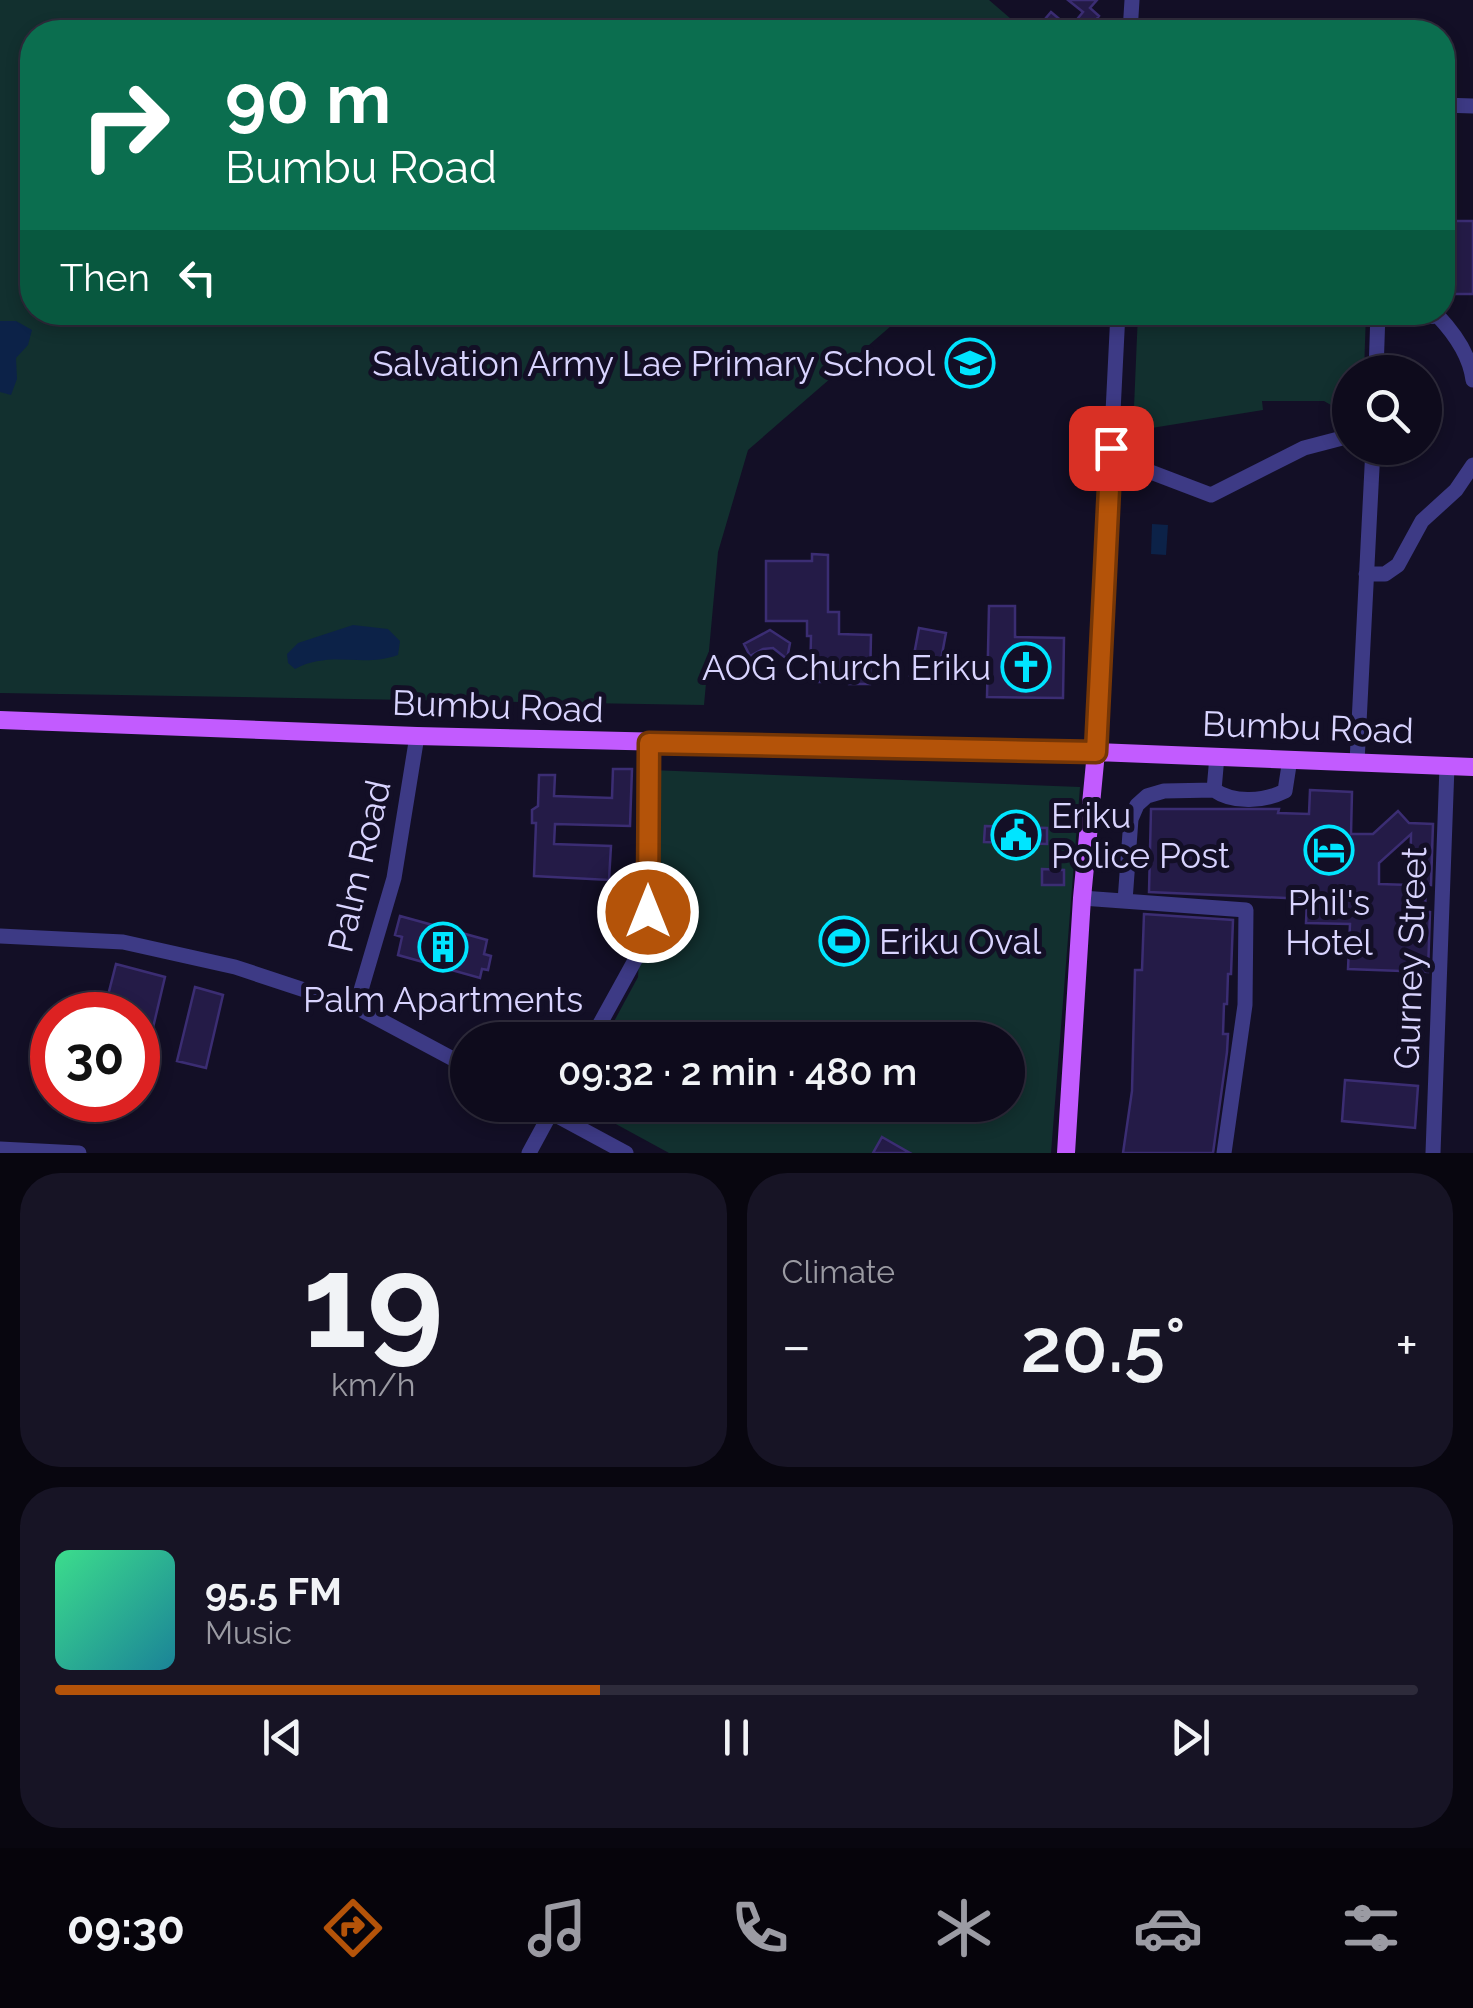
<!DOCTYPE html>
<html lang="en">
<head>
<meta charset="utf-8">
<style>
	:root { --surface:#0e0b1c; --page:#171425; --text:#f1f3f6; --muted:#9b9ba3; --line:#2e2b3b; --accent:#b45309 }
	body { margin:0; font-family:Raleway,sans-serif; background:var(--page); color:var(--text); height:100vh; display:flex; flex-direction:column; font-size:38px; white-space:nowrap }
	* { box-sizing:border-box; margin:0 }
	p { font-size:32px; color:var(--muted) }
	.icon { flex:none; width:55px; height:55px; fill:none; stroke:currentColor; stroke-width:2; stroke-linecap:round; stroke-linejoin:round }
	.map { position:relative; height:1153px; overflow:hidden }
	.panel { display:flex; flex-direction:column; gap:20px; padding:20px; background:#08060f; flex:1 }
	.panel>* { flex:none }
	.banner { position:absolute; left:20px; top:20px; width:1435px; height:305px; border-radius:40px; box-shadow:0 5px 15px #0003,0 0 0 2px var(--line); background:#0b6e4f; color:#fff; overflow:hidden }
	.tools { position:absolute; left:1332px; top:355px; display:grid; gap:20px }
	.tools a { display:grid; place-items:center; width:110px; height:110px; border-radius:50%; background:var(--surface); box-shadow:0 5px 15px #0003,0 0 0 2px var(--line); font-size:50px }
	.speed { position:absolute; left:30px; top:992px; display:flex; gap:20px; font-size:50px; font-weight:700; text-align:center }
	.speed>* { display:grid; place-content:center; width:130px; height:130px; border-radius:50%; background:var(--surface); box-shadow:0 5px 15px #0003,0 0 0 2px var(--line); line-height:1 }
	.speed .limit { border:15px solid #d22; background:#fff; color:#111 }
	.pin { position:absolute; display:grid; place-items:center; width:85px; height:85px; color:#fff; margin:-42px; border-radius:20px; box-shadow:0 5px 15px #0006 }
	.me { position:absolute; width:110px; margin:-55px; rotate:0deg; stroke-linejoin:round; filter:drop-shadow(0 0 8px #0008) }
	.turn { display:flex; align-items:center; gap:35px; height:210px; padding:0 40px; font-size:45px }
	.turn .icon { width:130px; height:130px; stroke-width:2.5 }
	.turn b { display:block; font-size:70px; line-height:85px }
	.then { display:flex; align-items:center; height:95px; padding:0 40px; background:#0003; gap:20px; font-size:38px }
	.big { font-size:75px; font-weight:600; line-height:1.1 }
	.panel .card { flex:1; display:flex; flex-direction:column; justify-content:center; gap:15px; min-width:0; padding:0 35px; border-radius:40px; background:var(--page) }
	.panel .dial { align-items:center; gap:0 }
	.dial b { font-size:130px; line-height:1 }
	.song { display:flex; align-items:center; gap:30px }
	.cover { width:120px; height:120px; border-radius:15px; background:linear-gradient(135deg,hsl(150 70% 55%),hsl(190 70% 35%)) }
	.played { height:10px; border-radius:5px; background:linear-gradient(90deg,var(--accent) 40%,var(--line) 40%) }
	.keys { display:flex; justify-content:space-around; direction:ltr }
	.heat { display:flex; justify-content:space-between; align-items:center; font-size:55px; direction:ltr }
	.panel .tiles { flex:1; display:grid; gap:20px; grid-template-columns:1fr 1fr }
	.card:last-child { grid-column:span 2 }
	.trip { position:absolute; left:450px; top:1022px; width:575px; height:100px; border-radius:50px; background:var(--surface); box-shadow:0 5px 15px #0003,0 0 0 2px var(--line); font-weight:600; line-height:100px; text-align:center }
	.dock { display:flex; height:160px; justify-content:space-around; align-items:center; background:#06040b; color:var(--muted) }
	.dock .icon { width:70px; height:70px }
	.dock .active { color:var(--accent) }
	.dock b { font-size:45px; color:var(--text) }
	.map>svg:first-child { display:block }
	.green { fill:#12302f }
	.water { fill:#0c2248 }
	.building { fill:#241b47; stroke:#3b2d73; stroke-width:2.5; fill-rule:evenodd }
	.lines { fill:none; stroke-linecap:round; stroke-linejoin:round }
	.minor { stroke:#3d3a85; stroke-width:15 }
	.major { stroke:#c25bff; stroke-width:18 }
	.route-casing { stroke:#753606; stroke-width:25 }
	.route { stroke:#b45309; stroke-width:18 }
	.labels { text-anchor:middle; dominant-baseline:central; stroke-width:10; stroke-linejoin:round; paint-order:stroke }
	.poi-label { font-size:35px; fill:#d9d4ff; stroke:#130f26; text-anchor:end }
	.street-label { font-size:35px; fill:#d9d4ff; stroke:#130f26 }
</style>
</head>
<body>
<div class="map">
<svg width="1473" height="1153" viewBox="0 0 1473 1153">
	<rect width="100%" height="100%" fill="#130f26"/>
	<!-- green -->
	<path class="green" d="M0 0H989L1026 32H32V312L906 313 748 450 718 552 704 705 0 693Z
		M1138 313H1366L1364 372H1350V416L1324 401H1262L1263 410 1133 431Z
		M651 770 1080 787 1051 1153H669L581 1105H1008V1040H604L638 977Z"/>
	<!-- water -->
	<path class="water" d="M0 321H16L32 330 28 345 16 358 17 379 11 395 0 392Z
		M1152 524 1168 525 1166 555 1151 554Z
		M353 625 388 629 400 641 398 655C362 668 331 650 295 669L288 663 287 654 298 643Z"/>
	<!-- building -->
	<path class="building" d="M1068 0H1097L1090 8 1099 16 1093 24 1103 32H1034L1051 12 1070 28 1083 12Z
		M1442 221H1473V294H1442Z
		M812 554 828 555V612H839V634L871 635 870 684H849V677L825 676V682H813L814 678H810L811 636H807V621H766V561H812Z
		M989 606H1015V637L1064 638 1063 698 987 697Z
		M919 628 946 633 937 681 910 676Z
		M770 630 790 643 787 659 773 648 763 649 750 656 744 644Z
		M613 769H632L630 826 555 824 554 844 611 846 609 880 534 876 536 823H532V810L538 806 539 775H555L554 796 612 798Z
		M1310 790 1352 792 1351 834H1373L1398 811 1409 823 1433 824 1431 885 1426 884 1425 911 1430 912 1428 972 1348 969 1350 924 1306 923 1307 899 1149 892 1151 809H1279L1278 813 1309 814ZM1411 834 1410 885 1379 884V863Z
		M985 826 1047 828V844L984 842Z
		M1042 869 1064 870V885H1042Z
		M1144 914 1233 920 1231 974H1228L1227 1004H1224L1223 1034H1228L1227 1052 1213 1153H1123L1132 1091 1135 970H1142Z
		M400 916 487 940 484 954 491 956 488 970 482 969 480 978 398 955 402 937 395 935Z
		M116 964 165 977 147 1053 138 1050V1015H103Z
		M195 987 223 995 206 1068 177 1061Z
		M1345 1080 1418 1086 1415 1128 1342 1121Z
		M882 1137 910 1153H873Z"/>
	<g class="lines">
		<!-- minor -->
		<path class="minor" d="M1130 32 1132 0
			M1442 105 1473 106
			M1408 318 1438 316C1454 333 1470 356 1473 380
			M1376 372 1378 312
			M1110 481 1148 471 1211 495 1304 448 1350 436
			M1366 574H1385L1398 565 1422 521 1456 490 1473 465
			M1096 752 1118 312
			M1357 762 1373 448
			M1214 790C1234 804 1265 801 1285 791L1290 759
			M1082 898 1246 910 1245 1005 1224 1153
			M1125 901 1131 819 1137 805 1147 796 1164 791 1214 790 1217 756
			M0 936 123 942 235 967 356 1007 468 1067
			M356 1007 394 878 417 736
			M591 1040 645 942 648 912 649 743
			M537 1105 626 1153
			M0 1149 79 1153
			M529 1153 555 1105
			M1433 1153 1447 766"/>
		<!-- major -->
		<path class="major" d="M0 720 417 736 1096 752 1473 767
			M1066 1153 1082 898 1096 752"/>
	</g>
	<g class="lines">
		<!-- route casing -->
		<g class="route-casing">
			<path id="route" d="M648 912 649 743 1096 752 1111 448"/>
		</g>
		<!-- route -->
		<use href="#route" class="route"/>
	</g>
	<!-- icons -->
	<defs>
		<g id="school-ring" transform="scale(2.5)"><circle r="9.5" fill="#130f26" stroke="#00e5ff" stroke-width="1.5"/><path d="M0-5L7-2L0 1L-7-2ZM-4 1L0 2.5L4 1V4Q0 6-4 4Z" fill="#00e5ff"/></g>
		<g id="church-ring" transform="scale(2.5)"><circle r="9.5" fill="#130f26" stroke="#00e5ff" stroke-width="1.5"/><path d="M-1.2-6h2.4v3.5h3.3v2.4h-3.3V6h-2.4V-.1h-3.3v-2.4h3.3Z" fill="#00e5ff"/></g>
		<g id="civic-ring" transform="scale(2.5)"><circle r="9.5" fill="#130f26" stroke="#00e5ff" stroke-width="1.5"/><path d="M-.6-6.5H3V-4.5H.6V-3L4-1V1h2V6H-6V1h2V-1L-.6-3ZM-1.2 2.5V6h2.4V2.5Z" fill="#00e5ff"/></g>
		<g id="hotel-ring" transform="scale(2.5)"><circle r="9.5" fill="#130f26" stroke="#00e5ff" stroke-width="1.5"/><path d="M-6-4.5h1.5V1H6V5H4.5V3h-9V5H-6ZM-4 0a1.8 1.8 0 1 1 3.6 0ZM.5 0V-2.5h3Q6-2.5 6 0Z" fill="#00e5ff"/></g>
		<g id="stadium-ring" transform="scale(2.5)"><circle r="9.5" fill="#130f26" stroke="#00e5ff" stroke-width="1.5"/><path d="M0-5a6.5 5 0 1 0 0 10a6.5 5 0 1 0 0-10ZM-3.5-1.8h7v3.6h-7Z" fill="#00e5ff"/></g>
		<g id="building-ring" transform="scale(2.5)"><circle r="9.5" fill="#130f26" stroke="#00e5ff" stroke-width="1.5"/><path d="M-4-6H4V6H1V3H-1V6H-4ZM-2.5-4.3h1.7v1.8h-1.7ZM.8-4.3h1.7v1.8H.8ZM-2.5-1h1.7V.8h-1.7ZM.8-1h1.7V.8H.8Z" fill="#00e5ff"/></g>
	</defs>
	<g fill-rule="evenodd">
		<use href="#school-ring" x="970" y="363"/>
		<use href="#church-ring" x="1026" y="667"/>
		<use href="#civic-ring" x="1016" y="835"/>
		<use href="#hotel-ring" x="1329" y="850"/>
		<use href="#stadium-ring" x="844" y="941"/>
		<use href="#building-ring" x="443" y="947"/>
	</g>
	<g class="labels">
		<!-- poi labels -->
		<g class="poi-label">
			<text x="935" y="363">Salvation Army Lae Primary School</text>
			<text x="991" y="667">AOG Church Eriku</text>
			<text x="1051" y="815" text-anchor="start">Eriku<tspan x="1051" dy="40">Police Post</tspan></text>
			<text x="1329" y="902" text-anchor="middle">Phil's<tspan x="1329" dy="40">Hotel</tspan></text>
			<text x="879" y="941" text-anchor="start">Eriku Oval</text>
			<text x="443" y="999" text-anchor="middle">Palm Apartments</text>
		</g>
		<!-- street labels -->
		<g class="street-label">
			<text transform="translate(498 706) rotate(2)">Bumbu Road</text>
			<text transform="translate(1308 727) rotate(2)">Bumbu Road</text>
			<text transform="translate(359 866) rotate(-77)">Palm Road</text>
			<text transform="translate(1410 958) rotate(-88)">Gurney Street</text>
		</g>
	</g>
</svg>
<div class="tools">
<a><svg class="icon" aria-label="search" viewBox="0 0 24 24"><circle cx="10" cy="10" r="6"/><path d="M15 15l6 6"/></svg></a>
</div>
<div class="speed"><div class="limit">30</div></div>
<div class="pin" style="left:1111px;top:448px;background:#d93025"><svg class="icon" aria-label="arrive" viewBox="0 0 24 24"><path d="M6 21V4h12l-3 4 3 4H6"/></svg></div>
<svg class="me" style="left:648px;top:912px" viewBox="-20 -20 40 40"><circle r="17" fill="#b45309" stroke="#fff" stroke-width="3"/><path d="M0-11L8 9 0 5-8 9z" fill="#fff"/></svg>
<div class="trip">09:32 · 2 min · 480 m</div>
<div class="banner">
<div class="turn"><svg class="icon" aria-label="right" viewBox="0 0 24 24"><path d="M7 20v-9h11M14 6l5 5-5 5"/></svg><div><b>90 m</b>Bumbu Road</div></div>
<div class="then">Then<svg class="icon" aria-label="left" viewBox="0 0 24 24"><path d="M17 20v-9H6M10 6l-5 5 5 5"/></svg></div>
</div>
</div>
<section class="panel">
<div class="tiles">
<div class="card dial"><b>19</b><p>km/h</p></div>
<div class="card"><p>Climate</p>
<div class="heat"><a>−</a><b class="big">20.5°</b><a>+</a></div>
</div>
<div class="card">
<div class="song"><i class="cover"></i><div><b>95.5 FM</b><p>Music</p></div></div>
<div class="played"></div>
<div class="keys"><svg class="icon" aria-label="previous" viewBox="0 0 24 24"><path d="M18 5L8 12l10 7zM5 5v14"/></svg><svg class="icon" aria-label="pause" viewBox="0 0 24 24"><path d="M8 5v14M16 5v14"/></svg><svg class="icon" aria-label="next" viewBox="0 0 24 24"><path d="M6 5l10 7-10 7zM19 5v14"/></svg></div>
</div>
</div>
</section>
<nav class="dock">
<b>09:30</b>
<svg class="icon active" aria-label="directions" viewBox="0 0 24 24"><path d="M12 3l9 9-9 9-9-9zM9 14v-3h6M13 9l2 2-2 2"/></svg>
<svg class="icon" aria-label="music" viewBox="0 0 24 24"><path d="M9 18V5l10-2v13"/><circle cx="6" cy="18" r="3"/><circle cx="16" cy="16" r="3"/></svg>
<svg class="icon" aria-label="phone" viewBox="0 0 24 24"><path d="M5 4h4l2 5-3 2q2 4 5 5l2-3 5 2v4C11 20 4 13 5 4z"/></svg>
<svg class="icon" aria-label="climate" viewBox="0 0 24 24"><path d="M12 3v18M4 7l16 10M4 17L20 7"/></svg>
<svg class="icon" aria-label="car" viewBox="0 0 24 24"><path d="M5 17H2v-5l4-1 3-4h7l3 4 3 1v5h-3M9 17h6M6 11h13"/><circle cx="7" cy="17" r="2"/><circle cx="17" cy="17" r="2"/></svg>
<svg class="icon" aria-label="filters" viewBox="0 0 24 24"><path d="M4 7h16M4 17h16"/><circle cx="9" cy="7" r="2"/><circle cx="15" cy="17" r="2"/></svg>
</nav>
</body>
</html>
